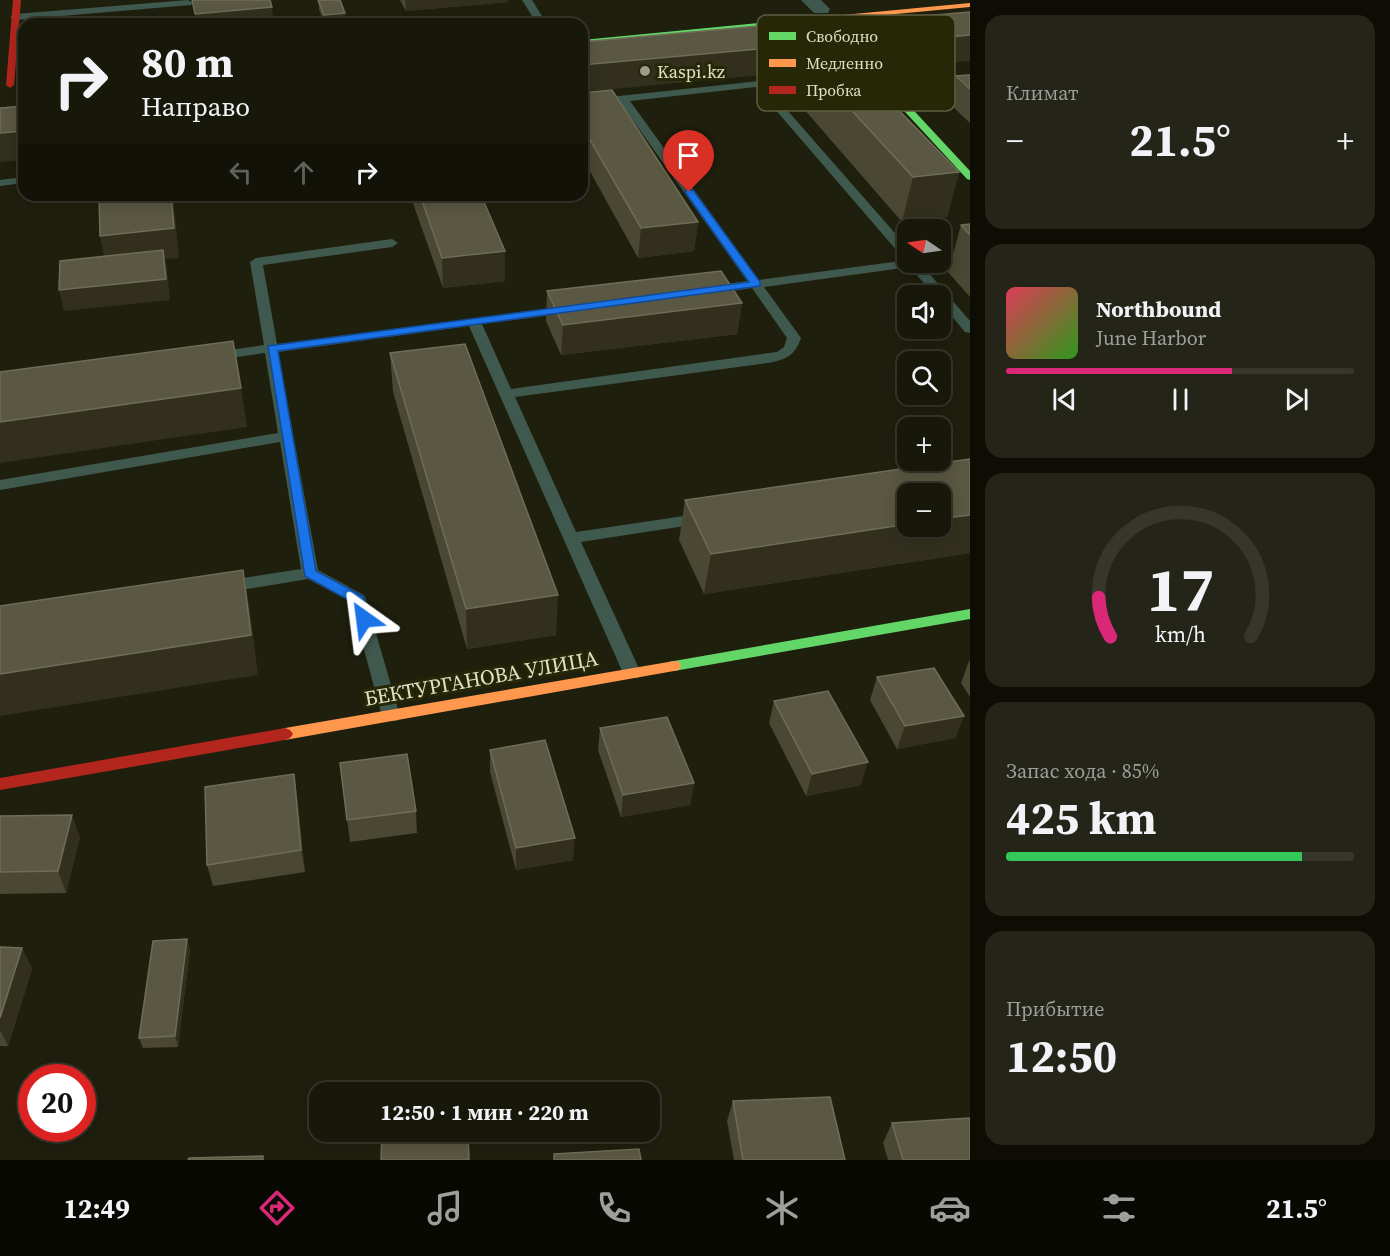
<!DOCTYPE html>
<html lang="ru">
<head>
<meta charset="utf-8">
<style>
	:root { --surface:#17170a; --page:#242418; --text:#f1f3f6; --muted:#9e9f9c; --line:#36362b; --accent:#db2777 }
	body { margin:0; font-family:"Source Serif 4",serif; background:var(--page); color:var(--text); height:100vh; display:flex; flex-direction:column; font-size:22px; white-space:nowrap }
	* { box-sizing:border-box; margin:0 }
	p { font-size:20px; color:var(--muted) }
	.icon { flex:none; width:33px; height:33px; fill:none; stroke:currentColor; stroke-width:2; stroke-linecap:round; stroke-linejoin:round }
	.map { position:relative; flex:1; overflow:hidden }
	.side { display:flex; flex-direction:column; gap:15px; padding:15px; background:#0d0d06; width:420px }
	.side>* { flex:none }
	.guide { position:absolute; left:18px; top:18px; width:570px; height:183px; border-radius:18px; box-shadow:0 3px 15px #0003,0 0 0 2px var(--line); background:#17170a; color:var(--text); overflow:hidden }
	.needle { width:39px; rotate:283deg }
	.buttons { position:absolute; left:897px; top:219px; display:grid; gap:12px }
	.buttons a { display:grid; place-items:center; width:54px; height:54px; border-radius:12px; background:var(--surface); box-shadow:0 3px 15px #0003,0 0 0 2px var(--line); font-size:30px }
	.speed { position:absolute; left:18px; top:1064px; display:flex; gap:12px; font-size:30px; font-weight:700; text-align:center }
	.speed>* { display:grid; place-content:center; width:78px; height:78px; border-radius:50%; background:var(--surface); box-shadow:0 3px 15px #0003,0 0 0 2px var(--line); line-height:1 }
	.speed .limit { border:9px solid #d22; background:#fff; color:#111 }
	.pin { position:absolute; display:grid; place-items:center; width:51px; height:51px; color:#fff; margin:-62px -26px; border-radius:50% 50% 50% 0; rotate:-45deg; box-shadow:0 0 6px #0007 }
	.pin .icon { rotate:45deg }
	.me { position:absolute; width:66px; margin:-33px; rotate:329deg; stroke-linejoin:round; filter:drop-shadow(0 0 4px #0008) }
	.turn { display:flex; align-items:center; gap:21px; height:126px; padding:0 24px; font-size:27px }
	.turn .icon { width:78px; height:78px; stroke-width:2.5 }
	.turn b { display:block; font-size:42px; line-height:51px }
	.lanes { display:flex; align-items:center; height:57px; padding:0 24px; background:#0003; justify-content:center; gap:30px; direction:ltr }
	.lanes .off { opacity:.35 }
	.big { font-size:45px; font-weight:700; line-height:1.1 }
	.side .tile { flex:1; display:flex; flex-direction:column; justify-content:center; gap:9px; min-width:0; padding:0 21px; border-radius:18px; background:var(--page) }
	.side .dial { align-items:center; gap:0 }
	.dial svg { height:156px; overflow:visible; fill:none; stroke:var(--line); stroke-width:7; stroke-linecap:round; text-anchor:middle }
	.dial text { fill:var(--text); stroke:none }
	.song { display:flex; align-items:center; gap:18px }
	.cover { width:72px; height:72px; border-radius:9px; background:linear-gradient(135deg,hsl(350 70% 55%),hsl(110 70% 35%)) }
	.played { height:6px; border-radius:3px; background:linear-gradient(90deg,var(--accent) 65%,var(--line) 65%) }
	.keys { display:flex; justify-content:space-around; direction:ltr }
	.heat { display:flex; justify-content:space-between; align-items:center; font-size:33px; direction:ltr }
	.charge { height:9px; border-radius:4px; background:linear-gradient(90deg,#34c759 85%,var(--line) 0) }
	.trip { position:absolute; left:309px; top:1082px; width:351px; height:60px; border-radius:18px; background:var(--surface); box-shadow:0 3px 15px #0003,0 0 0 2px var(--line); font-weight:700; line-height:60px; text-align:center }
	.tab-bar { display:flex; height:96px; justify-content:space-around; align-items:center; background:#090904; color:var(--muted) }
	.tab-bar .icon { width:42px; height:42px }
	.tab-bar .active { color:var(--accent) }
	.tab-bar b { font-size:27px; color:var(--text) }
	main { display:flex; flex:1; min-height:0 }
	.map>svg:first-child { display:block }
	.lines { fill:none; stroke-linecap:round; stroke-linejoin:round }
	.path { stroke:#4d594f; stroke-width:2; stroke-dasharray:1 3; stroke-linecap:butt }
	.lane { fill:#40594f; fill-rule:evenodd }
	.street { fill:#40594f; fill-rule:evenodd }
	.fast { fill:#63d668; fill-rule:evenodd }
	.slow { fill:#ff974d; fill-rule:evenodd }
	.jam { fill:#b3261e; fill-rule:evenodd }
	.wall { fill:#4a4732 }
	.shaded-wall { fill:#32301d }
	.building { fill:#5a5842; stroke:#6e6d57; stroke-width:1.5 }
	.route { fill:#1a73e8; stroke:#114b97; stroke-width:1.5 }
	.poi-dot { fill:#9a9c87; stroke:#262706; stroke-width:2 }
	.labels { text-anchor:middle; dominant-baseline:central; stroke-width:6; stroke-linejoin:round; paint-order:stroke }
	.far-poi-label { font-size:18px; fill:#dde0c8; stroke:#262706; text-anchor:start }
	.street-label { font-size:21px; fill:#dde0c8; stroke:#262706 }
	.key { fill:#262706; stroke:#5d5e40; stroke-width:1.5 }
	.key-label { font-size:16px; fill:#dde0c8 }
</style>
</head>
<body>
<main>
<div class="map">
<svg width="970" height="1160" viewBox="0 0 970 1160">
	<rect width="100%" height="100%" fill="#1f1f0e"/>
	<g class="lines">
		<!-- path -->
		<path class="path" d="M476 24 511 21"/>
		<!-- lane -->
		<path class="lane" d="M188 0 193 3 191 5 15 20 10 17 15 14Z
			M522 0H532L547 24H537Z
			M814 75 819 78 818 80 766 86 908 248V260L904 259 756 87 630 101 759 280 908 260V262H925L922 265 970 321V333L965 332 940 302V296H935L910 267 764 287 801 338C795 356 785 360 768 363L515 397 576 532 704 513 712 518 704 523 581 542 641 673 638 678H626L623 673 469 326 278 352 318 570 364 595 366 599 400 716 397 721H385L382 716 351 602 308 579 223 593 215 587 223 581 301 569 280 442 0 490V480L278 433 265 353 215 360 208 356 215 352 264 345 250 262 256 258 392 239 398 243 392 247 263 265 277 344 572 306V312L567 313 482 324 511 389 777 352 784 347 787 338 752 288 712 294 706 290 712 286 747 281 620 102 582 106V100Z
			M970 78V84L888 91 883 88 888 85Z
			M24 177V183L0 186V180Z
			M970 252V260L940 264 936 262H940V256Z"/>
		<!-- street -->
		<path class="street" d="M801 0H821L830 9 828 13H814Z"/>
		<!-- fast -->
		<path class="fast" d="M821 17H827L970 171V180L967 179 821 21Z
			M811 18H814V22L582 44V40Z
			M970 609V619L674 671 669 670 667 666 669 662 674 661Z"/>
		<!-- slow -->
		<path class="slow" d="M970 3V7L811 22 807 20 811 18Z
			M674 661 679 662 681 666 679 670 674 671 285 740 280 738 277 734 280 730 285 728Z"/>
		<!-- jam -->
		<path class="jam" d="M13 0H21L14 85 10 88 6 85Z
			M285 728 290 730 293 734 290 738 285 740 0 790V778Z"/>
	</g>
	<!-- wall -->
	<path class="wall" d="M318 0 345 22 324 24 319 9Z
		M400 0H508V2L406 11Z
		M970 12 904 67 881 45 887 19Z
		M793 23 812 44 811 50 959 172 947 217 902 222 790 93 794 72Z
		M970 75V123L949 103 956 76Z
		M582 93 698 222 694 251 638 258 582 157Z
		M410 195H481L505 251V281L443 288Z
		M970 224V297L948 272 961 225Z
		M547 291 742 303 737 334 561 355 546 321Z
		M390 353 556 635 467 649 393 392Z
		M970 459V553L704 594 679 540 685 500Z
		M969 661H970V697L961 683Z
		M877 677 964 716 955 738 897 749 870 700Z
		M774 701 861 785 806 796 769 723Z
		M600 728 694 783 690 805 621 817 598 750Z
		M490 750 573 860 516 870 490 772Z
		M340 763 416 811 417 833 350 842Z
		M294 774 297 796 305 872 213 886 207 865Z
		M0 816 80 837 66 893 0 894Z
		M187 939 190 950 178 1047 143 1048 139 1038Z
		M0 947 22 948 32 969 8 1046H0Z
		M733 1101 845 1160H734L727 1121Z
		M892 1123 970 1160H888L883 1143Z"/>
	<!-- shaded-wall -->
	<path class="shaded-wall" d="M405 0H508V2L406 11Z
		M272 7 274 24H196L195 14Z
		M345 13V22L324 24V15Z
		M970 35V61L904 67 910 41Z
		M812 44 809 64 797 51 794 72 582 92V65Z
		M24 131V160L0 162V133Z
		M959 172 947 217 902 222 913 177Z
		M171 195H173L174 204 179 258 165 259 167 270 170 300 64 311 59 290 106 265 100 236Z
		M698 222 694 251 638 258 641 228Z
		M505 251V281L443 288 442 258Z
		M742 303 737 334 561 355 563 325Z
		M241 388 247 427 0 463V422Z
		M970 515V553L704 594 711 554 908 524V526H940V519Z
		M243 570 250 610 258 675 0 716V674Z
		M558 595 556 635 467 649 466 609Z
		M964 716 955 738 897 749 905 726Z
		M868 762 861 785 806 796 812 774Z
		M294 774 297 796 305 872 301 850Z
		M694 783 690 805 621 817 623 795Z
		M72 815 80 837 66 893 58 871Z
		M575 838 573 860 516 870V848Z
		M187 939 190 950 178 1047 175 1036Z
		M22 948 32 969 8 1046 0 1030V1018Z"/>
	<!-- building -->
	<path class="building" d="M192 0H270L272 7 195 14Z
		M318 0H340L345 13 324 15Z
		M970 12V35L910 41 887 19Z
		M793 23 812 44 582 65V42Z
		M837 47 959 172 913 177 797 51Z
		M970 75V89L956 76Z
		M612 90 698 222 641 228 582 126V93Z
		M24 106V131L0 133V108Z
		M99 195H171L174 228 100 236Z
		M420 195H481L505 251 442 258Z
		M970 224V235L961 225Z
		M163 250 166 279 59 290 60 261Z
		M721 271 742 303 563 325 547 291Z
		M233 341 241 388 0 422V372Z
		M465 344 558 595 466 609 390 353Z
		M970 459V515L940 519V494H908V524L711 554 685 500Z
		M243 570 251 635 0 674V606Z
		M934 668 964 716 905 726 877 677Z
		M828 691 868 762 812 774 774 701Z
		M667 717 694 783 623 795 600 728Z
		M545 740 575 838 516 848 490 750Z
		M407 754 416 811 347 820 340 763Z
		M294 774 301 850 207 865 205 787Z
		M72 815 58 871 0 872V816Z
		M187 939 175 1036 139 1038 153 941Z
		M0 947 22 948 0 1018Z
		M830 1097 845 1160H743L733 1101Z
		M970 1118V1160H903L892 1123Z
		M382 1131H468L469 1160H381Z
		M639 1149 641 1160H554V1154Z
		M263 1156V1160H188L189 1158Z"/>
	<!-- route -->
	<path class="route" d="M686 190H693L760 282V286L278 351 316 571 363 596 371 619 369 622H359L352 602 305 576 268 346 749 282 685 192Z"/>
	<!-- markers -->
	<circle class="poi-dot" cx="645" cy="71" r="6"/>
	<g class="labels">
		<!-- far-poi labels -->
		<g class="far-poi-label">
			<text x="657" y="71">Kaspi.kz</text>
		</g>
		<!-- street labels -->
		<g class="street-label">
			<text transform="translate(481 678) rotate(-10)">БЕКТУРГАНОВА УЛИЦА</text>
		</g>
	</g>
	<!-- legend -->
	<rect x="757" y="15" width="198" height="96" rx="9" class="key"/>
	<rect x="769" y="32" width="27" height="8" fill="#63d668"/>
	<rect x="769" y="59" width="27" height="8" fill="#ff974d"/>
	<rect x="769" y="86" width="27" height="8" fill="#b3261e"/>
	<g class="key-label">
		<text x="806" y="42">Свободно</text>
		<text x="806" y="69">Медленно</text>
		<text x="806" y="96">Пробка</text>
	</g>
</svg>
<div class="buttons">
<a><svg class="needle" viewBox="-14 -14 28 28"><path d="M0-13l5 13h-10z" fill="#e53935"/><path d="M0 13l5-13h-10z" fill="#9e9f9c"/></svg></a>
<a><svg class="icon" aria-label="sound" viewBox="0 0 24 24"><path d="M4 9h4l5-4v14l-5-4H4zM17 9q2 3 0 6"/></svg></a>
<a><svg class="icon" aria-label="search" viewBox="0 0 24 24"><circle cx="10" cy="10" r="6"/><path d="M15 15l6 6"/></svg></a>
<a>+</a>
<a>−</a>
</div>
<div class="speed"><div class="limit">20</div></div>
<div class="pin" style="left:689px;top:192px;background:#d93025"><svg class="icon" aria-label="arrive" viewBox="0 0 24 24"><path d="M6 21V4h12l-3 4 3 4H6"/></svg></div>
<svg class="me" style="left:364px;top:619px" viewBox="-20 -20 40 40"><path d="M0-17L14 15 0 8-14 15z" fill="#1a73e8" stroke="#fff" stroke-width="4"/></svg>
<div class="trip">12:50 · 1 мин · 220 m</div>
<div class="guide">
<div class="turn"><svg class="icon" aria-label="right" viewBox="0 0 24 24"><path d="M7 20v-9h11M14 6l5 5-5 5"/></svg><div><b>80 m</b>Направо</div></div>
<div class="lanes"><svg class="icon off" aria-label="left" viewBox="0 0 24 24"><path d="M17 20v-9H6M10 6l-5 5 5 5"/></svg><svg class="icon off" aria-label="ahead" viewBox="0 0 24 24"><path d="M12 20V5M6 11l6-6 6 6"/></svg><svg class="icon" aria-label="right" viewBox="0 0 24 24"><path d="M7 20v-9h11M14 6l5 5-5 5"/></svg></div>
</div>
</div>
<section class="side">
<div class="tile"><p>Климат</p>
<div class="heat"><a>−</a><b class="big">21.5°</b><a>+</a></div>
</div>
<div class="tile">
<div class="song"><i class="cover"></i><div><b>Northbound</b><p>June Harbor</p></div></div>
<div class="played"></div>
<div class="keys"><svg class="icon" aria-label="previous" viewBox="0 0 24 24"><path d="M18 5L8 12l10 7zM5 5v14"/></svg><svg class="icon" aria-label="pause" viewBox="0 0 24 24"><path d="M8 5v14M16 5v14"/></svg><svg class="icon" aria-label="next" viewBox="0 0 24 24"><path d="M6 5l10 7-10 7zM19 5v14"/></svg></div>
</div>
<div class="tile dial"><svg viewBox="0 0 100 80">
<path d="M14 69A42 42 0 1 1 86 69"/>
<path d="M14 69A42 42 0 0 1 8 49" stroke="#db2777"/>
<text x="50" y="56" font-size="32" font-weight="700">17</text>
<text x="50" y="72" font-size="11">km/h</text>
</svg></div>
<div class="tile"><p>Запас хода · 85%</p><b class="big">425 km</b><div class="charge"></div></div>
<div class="tile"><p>Прибытие</p><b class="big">12:50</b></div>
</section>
</main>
<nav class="tab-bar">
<b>12:49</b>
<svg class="icon active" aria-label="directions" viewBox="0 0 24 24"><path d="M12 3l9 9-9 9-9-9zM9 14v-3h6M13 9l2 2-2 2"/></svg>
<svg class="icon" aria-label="music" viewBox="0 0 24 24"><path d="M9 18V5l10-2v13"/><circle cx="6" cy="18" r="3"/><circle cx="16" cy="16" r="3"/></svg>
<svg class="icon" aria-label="phone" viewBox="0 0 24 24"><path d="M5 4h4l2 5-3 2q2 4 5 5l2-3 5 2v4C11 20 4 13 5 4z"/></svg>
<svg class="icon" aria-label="climate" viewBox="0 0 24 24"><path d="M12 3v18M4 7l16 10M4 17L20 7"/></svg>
<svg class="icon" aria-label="car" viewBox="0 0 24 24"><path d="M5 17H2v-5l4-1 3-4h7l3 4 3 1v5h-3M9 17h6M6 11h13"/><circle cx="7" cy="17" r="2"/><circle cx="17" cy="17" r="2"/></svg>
<svg class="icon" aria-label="filters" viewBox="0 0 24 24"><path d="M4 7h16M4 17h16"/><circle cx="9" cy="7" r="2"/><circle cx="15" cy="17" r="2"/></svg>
<b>21.5°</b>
</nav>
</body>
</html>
